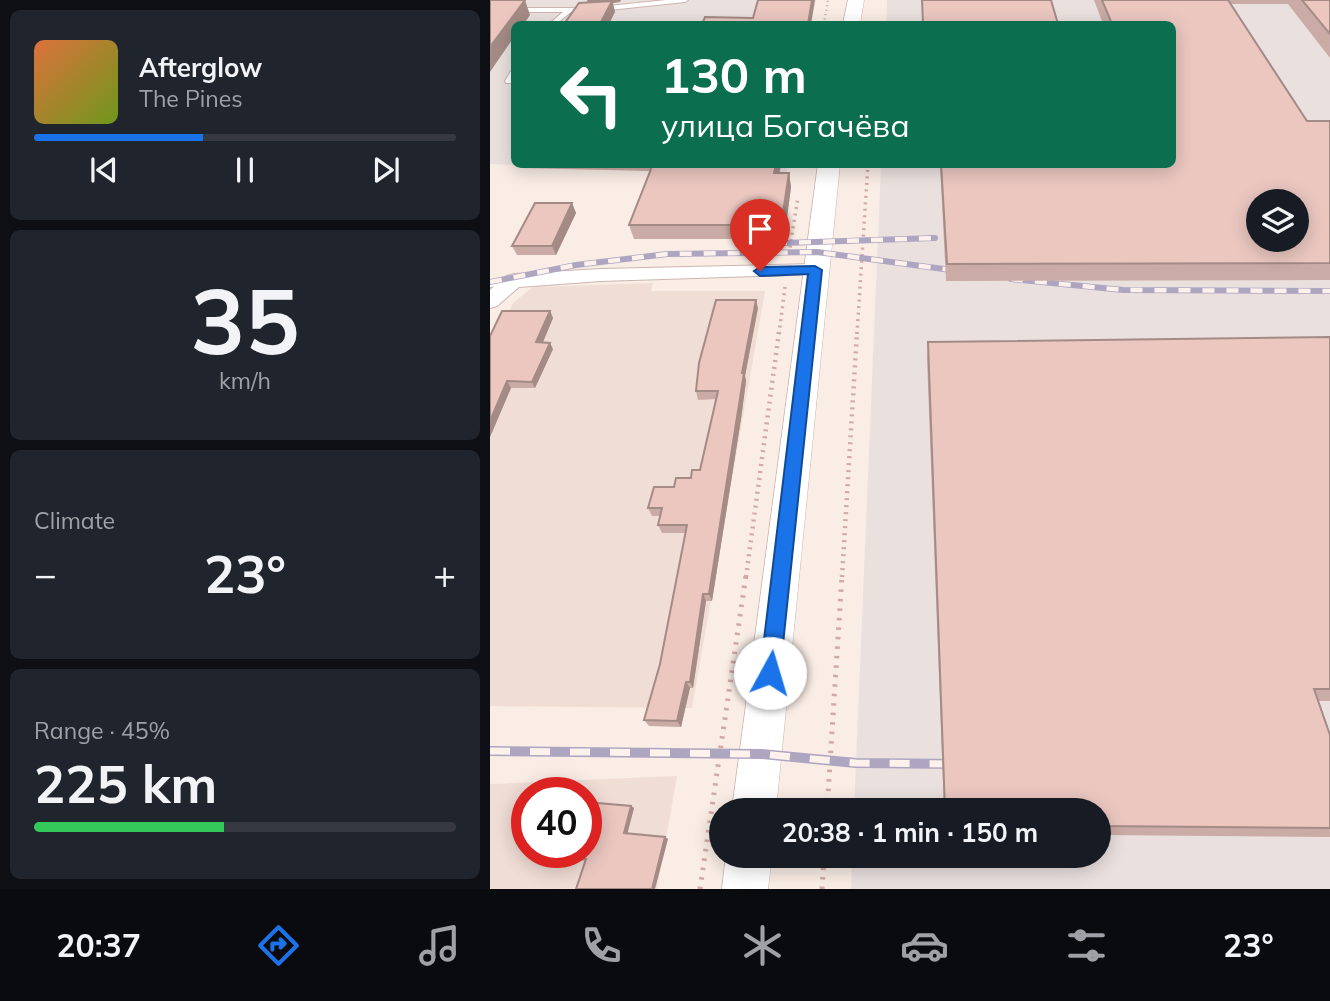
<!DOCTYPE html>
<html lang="en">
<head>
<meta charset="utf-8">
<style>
	:root { --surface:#171b24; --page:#20242c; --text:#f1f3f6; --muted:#9ea1a6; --line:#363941; --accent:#1a73e8 }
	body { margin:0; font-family:Mulish,sans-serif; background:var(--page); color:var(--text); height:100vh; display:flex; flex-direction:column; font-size:26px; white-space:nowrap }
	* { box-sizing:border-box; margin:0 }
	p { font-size:23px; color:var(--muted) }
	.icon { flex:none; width:38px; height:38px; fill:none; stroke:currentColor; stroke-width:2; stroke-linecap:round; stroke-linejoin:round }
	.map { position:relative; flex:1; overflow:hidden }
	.sheet { display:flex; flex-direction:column; gap:10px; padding:10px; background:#0d0f14; width:490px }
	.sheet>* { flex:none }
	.top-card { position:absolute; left:21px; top:21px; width:665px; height:147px; border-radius:10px; box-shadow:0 4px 18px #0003; background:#0b6e4f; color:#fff; overflow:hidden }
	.fabs { position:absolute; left:756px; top:189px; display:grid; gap:14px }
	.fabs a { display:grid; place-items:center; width:63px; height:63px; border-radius:50%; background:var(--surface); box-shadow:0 4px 18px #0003; font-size:35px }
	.speed { position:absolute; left:21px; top:777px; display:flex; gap:14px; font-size:35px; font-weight:700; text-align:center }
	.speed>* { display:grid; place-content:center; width:91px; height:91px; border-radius:50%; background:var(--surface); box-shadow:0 4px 18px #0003; line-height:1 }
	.speed .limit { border:10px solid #d22; background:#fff; color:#111 }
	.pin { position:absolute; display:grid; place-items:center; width:60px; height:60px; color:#fff; margin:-72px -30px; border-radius:50% 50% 50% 0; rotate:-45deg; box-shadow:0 0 7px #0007 }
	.pin .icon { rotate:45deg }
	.me { position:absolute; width:77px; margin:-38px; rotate:6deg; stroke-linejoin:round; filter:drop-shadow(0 0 5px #0008) }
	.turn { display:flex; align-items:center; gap:24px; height:147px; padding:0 35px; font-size:32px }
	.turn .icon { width:91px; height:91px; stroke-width:2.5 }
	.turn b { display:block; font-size:49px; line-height:60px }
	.big { font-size:52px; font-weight:700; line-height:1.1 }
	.sheet .tile { flex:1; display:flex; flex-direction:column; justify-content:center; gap:10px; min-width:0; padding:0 24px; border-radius:10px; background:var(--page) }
	.sheet .dial { align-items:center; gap:0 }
	.dial b { font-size:91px; line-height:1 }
	.song { display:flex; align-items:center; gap:21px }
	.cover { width:84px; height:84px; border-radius:10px; background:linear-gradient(135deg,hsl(20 70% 55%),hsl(80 70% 35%)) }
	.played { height:7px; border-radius:4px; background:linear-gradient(90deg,var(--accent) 40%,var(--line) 40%) }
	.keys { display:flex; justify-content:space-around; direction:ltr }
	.heat { display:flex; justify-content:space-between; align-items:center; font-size:38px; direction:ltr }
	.charge { height:10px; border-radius:5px; background:linear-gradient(90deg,#34c759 45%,var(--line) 0) }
	.trip { position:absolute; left:219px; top:798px; width:402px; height:70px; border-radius:35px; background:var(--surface); box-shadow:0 4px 18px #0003; font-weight:700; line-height:70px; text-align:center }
	.menu { display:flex; height:112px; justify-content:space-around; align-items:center; background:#090b0e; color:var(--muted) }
	.menu .icon { width:49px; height:49px }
	.menu .selected { color:var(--accent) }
	.menu b { font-size:32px; color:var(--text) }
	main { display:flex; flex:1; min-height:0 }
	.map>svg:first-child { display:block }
	.residential { fill:#f0ddd5; fill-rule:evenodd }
	.industrial { fill:#eae1df; fill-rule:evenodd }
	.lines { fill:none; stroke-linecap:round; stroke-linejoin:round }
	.service-casing { stroke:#ccb5b0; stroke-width:2 }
	.minor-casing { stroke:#ccb5b0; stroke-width:2 }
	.tertiary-casing { stroke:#ccb5b0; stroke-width:1 }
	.path-far3 { stroke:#d0aaa4; stroke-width:2.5; stroke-dasharray:1 3.5; stroke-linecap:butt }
	.path-far2 { stroke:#d0aaa4; stroke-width:3.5; stroke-dasharray:2 4.5; stroke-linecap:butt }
	.path-far1 { stroke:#d0aaa4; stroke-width:4.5; stroke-dasharray:2 5; stroke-linecap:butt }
	.path { stroke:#d0aaa4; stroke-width:5; stroke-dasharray:2.5 7; stroke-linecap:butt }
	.service { fill:#fff; fill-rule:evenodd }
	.minor { fill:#fff; fill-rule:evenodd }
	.tertiary { fill:#fff; fill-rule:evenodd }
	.rail-far1-casing { stroke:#aea5c1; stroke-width:6 }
	.rail-casing { stroke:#aea5c1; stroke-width:10 }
	.rail-far1 { stroke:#fcf1eb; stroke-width:4.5; stroke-dasharray:12; stroke-linecap:butt }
	.rail { stroke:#fcf1eb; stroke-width:7; stroke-dasharray:20; stroke-linecap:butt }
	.wall { fill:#caaba5 }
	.shaded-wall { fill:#a48b86 }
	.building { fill:#ebc7c0; stroke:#a48b86; stroke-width:2; fill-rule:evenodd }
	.route { fill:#1a73e8; stroke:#114b97; stroke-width:2 }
</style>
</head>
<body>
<main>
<section class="sheet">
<div class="tile">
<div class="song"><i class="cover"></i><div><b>Afterglow</b><p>The Pines</p></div></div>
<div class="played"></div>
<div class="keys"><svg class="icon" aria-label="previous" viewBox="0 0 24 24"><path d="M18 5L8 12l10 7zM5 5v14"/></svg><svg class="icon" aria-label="pause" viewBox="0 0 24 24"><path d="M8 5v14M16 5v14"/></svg><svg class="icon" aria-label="next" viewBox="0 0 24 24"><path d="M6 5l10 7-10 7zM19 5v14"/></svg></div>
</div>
<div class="tile dial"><b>35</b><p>km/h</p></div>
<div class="tile"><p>Climate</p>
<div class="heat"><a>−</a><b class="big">23°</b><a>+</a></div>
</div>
<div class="tile"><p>Range · 45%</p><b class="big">225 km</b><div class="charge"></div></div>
</section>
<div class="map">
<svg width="840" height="889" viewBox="0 0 840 889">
	<rect width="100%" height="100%" fill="#f9ede5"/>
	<!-- residential -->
	<path class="residential" d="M163 283 161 291H275L202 708 0 706V352L23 303 43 287Z
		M187 776 167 889H0V784ZM37 793H96V852H37Z"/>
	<!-- industrial -->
	<path class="industrial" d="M0 0H326L321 24H24V164L298 165 296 175 0 164Z
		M397 0H840V889H361L362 856H609V810H364L391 165 682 164V24H396ZM768 201H807V240H768Z"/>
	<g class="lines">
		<!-- service casing -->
		<g class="service-casing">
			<path id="service" d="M176 0H198L195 2 100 12H81L66 24H59L73 12H0V8H100Z
				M21 71H24V78L22 83H16L15 81Z
				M24 279 28 280V284L0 287V281Z"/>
		</g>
		<!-- minor casing -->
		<g class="minor-casing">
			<path id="minor" d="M325 264 332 266 335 270 332 274 111 281 29 287 7 306 0 308V290L17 276 24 274 111 269Z"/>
		</g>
		<!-- tertiary casing -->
		<g class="tertiary-casing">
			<path id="tertiary" d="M358 0H374L370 24H353Z
				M328 164H350L286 810H242Z
				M236 856H282L278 889H232Z"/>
		</g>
		<!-- path-far3 -->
		<path class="path-far3" d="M334 24 338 0"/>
		<!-- path-far2 -->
		<path class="path-far2" d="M299 254 308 197
			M289 334 295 287
			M367 334 378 164"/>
		<!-- path-far1 -->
		<path class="path-far1" d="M256 577 289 332
			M352 577 367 332"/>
		<!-- path -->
		<path class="path" d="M337 810 352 575
			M210 889 256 575
			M332 889 334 856"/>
		<!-- service -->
		<use href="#service" class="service"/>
		<!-- minor -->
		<use href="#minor" class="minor"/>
		<!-- tertiary -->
		<use href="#tertiary" class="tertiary"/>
		<!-- rail-far1 casing -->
		<g class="rail-far1-casing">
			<path id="rail-far1" d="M261 244 445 238
				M521 279 633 290 840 291
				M0 282 86 265 177 254 327 252 476 272"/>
		</g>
		<!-- rail casing -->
		<g class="rail-casing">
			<path id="rail" d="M0 751 271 754 366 763 472 764"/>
		</g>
		<!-- rail-far1 -->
		<use href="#rail-far1" class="rail-far1"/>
		<!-- rail -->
		<use href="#rail" class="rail"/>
	</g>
	<!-- wall -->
	<path class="wall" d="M604 0H840V58L798 4H741L817 121H840V280L456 281 450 164H682V24H613Z
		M30 164H291L290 173H299L301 187 295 233H246L244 239H144L139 225 160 171 31 168Z
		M82 203 86 213 66 255H27L22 246Z
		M268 308 255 376 256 381 251 419 222 601H216L203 688H200L191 727 159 726 154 720 170 664 196 533H172L168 525 170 516H162L158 508 184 487 201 478 210 470 226 399 208 400 206 391Z
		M60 311 63 318 53 342 63 349 45 388H21L0 437V336Z
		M840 337V701H828L840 735V837L609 835V810H454L437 359 438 342Z
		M141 806 144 808 137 833 175 837 178 839 95 861 76 859 73 857Z"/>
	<!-- shaded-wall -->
	<path class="shaded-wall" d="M35 0 40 15 34 24H24V37L0 72V47Z
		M97 0H131L130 2 123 3 125 12 119 24H110L99 5Z
		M322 0H325L321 24H318Z
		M286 164H291L286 187 284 173Z
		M299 173 301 187 295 233 292 219Z
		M82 203 86 213 66 255 62 246Z
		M243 219 246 233 244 239 241 225Z
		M266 300 268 308 255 376 256 381 251 419 222 601 219 594 252 373Z
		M60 311 63 318 50 349 46 342Z
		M60 343 63 349 45 388 42 382Z
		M17 381 21 388 0 437V421Z
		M213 594 216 601 203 688 200 682Z
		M196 682 200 688 191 727 187 721Z
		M141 806 144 808 137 835 134 833Z
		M175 837 178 839 165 889H162Z"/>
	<!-- building -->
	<path class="building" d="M0 0H35L0 47Z
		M268 0H322L318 24H212L215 17 263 18Z
		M432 0H561L568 24H433Z
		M612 0H738L817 121H840V263L457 264 451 164H682V24H622ZM768 201H807V240H768Z
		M812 0H840V34Z
		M122 1 110 24H74L89 3Z
		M163 164H286L284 173H299L292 219H243L241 225H139Z
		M45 203H82L62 246H22Z
		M226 300H266L252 373H254L219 594H213L200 682H196L187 721 154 720 170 664 197 525H168L172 508H158L164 487H184L186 478H201L202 470H210L228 391H206L209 363Z
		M12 311H60L46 342 60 343 42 382 17 381 0 421V336Z
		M840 337V689H824L840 735V828L609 826V810H455L438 342Z
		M96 802 141 806 134 833 175 837 162 889H86L96 859 73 857 74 852H96Z"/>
	<!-- route -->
	<path class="route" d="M325 266 332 270 290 673 287 680 280 683 273 680 270 673 318 274 270 276 264 271 270 267Z"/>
</svg>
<div class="fabs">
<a><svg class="icon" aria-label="layers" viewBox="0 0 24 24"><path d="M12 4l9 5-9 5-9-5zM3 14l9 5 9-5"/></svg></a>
</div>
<div class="speed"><div class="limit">40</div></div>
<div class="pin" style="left:270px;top:271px;background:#d93025"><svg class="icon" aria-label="arrive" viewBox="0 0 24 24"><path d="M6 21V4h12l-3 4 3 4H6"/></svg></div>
<svg class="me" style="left:280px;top:673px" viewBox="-20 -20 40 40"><circle r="19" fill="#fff"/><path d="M0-13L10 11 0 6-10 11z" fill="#1a73e8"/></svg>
<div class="trip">20:38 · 1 min · 150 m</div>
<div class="top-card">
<div class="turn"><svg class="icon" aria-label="left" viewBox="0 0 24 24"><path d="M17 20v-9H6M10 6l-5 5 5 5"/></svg><div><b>130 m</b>улица Богачёва</div></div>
</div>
</div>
</main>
<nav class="menu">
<b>20:37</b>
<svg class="icon selected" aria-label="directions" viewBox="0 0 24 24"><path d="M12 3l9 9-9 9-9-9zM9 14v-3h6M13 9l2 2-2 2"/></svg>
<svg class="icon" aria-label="music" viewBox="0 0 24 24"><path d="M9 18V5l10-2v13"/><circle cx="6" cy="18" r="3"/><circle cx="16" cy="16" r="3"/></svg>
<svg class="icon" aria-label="phone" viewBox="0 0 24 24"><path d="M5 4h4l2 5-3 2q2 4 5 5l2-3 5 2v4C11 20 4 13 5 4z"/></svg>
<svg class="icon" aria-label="climate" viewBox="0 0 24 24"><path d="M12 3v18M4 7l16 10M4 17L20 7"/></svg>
<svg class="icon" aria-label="car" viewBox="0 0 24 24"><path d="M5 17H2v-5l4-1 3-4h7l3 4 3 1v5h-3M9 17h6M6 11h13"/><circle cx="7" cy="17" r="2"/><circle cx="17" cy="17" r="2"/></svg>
<svg class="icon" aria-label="filters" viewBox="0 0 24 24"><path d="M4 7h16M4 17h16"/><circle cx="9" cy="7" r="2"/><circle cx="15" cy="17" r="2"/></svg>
<b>23°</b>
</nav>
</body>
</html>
